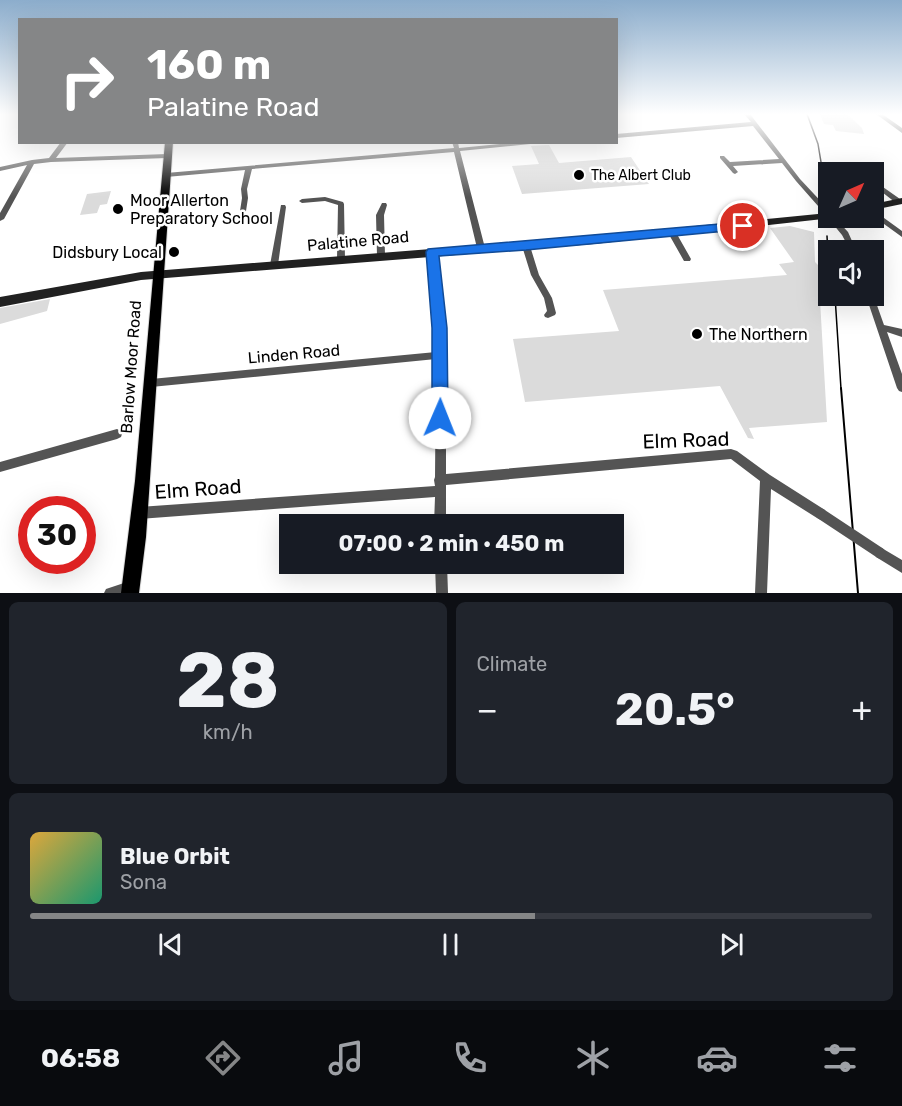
<!DOCTYPE html>
<html lang="en">
<head>
<meta charset="utf-8">
<style>
	:root { --surface:#171b24; --page:#20242c; --text:#f1f3f6; --muted:#9ea1a6; --line:#363941; --accent:#858687 }
	body { margin:0; font-family:Rubik,sans-serif; background:var(--page); color:var(--text); height:100vh; display:flex; flex-direction:column; font-size:22px; white-space:nowrap }
	* { box-sizing:border-box; margin:0 }
	p { font-size:20px; color:var(--muted) }
	.icon { flex:none; width:33px; height:33px; fill:none; stroke:currentColor; stroke-width:2; stroke-linecap:round; stroke-linejoin:round }
	.map { position:relative; height:593px; overflow:hidden }
	.side { display:flex; flex-direction:column; gap:9px; padding:9px; background:#0d0f14; flex:1 }
	.side>* { flex:none }
	.guide { position:absolute; left:18px; top:18px; width:600px; height:126px; border-radius:0px; box-shadow:0 6px 24px #0002; background:#858687; color:#fff; overflow:hidden }
	.needle { width:39px; rotate:45deg }
	.fabs { position:absolute; left:818px; top:162px; display:grid; gap:12px }
	.fabs a { display:grid; place-items:center; width:66px; height:66px; border-radius:0px; background:var(--surface); box-shadow:0 6px 24px #0002; font-size:30px }
	.speed { position:absolute; left:18px; top:496px; display:flex; gap:12px; font-size:30px; font-weight:700; text-align:center }
	.speed>* { display:grid; place-content:center; width:78px; height:78px; border-radius:50%; background:var(--surface); box-shadow:0 6px 24px #0002; line-height:1 }
	.speed .limit { border:9px solid #d22; background:#fff; color:#111 }
	.pin { position:absolute; display:grid; place-items:center; width:51px; height:51px; color:#fff; margin:-26px; border:3px solid #fff; border-radius:50%; box-shadow:0 2px 6px #0007 }
	.me { position:absolute; width:66px; margin:-33px; rotate:1deg; stroke-linejoin:round; filter:drop-shadow(0 0 4px #0008) }
	.turn { display:flex; align-items:center; gap:21px; height:126px; padding:0 30px; font-size:27px }
	.turn .icon { width:78px; height:78px; stroke-width:2.5 }
	.turn b { display:block; font-size:42px; line-height:51px }
	.big { font-size:45px; font-weight:700; line-height:1.1 }
	.side .widget { flex:1; display:flex; flex-direction:column; justify-content:center; gap:9px; min-width:0; padding:0 21px; border-radius:9px; background:var(--page) }
	.side .dial { align-items:center; gap:0 }
	.dial b { font-size:78px; line-height:1 }
	.song { display:flex; align-items:center; gap:18px }
	.cover { width:72px; height:72px; border-radius:9px; background:linear-gradient(135deg,hsl(40 70% 55%),hsl(160 70% 35%)) }
	.played { height:6px; border-radius:3px; background:linear-gradient(90deg,var(--accent) 60%,var(--line) 60%) }
	.keys { display:flex; justify-content:space-around; direction:ltr }
	.heat { display:flex; justify-content:space-between; align-items:center; font-size:33px; direction:ltr }
	.side .tiles { flex:1; display:grid; gap:9px; grid-template-columns:1fr 1fr }
	.widget:last-child { grid-column:span 2 }
	.trip { position:absolute; left:279px; top:514px; width:345px; height:60px; border-radius:0px; background:var(--surface); box-shadow:0 6px 24px #0002; font-weight:700; line-height:60px; text-align:center }
	.menu { display:flex; height:96px; justify-content:space-around; align-items:center; background:#090b0e; color:var(--muted) }
	.menu .icon { width:42px; height:42px }
	.menu .current { color:var(--accent) }
	.menu b { font-size:27px; color:var(--text) }
	.map>svg:first-child { display:block }
	.green { fill:#dbdbdb }
	.lines { fill:none; stroke-linecap:round; stroke-linejoin:round }
	.primary-casing { stroke:#dbdbdb; stroke-width:2 }
	.street { fill:#545454; fill-rule:evenodd }
	.secondary { fill:#212121; fill-rule:evenodd }
	.primary { fill:#000; fill-rule:evenodd }
	.tram-far1 { stroke:#000; stroke-width:1.5 }
	.tram { stroke:#000; stroke-width:2 }
	.street-bridge { stroke:#545454; stroke-width:11 }
	.route { fill:#1a73e8; stroke:#114b97; stroke-width:1.5 }
	.poi-dot { fill:#000; stroke:#fff; stroke-width:2 }
	.labels { text-anchor:middle; dominant-baseline:central; stroke-width:5; stroke-linejoin:round; paint-order:stroke }
	.far-poi-label { font-size:14px; fill:#000; stroke:#fff; text-anchor:start }
	.poi-label { font-size:16px; fill:#000; stroke:#fff; text-anchor:start }
	.street-label { font-size:16px; fill:#000; stroke:#fff }
	.near-street-label { font-size:20px; fill:#000; stroke:#fff }
</style>
</head>
<body>
<div class="map">
<svg width="902" height="593" viewBox="0 0 902 593">
	<rect width="100%" height="100%" fill="#fff"/>
	<!-- green -->
	<path class="green" d="M820 114H847L862 128 864 134 836 131 833 125 824 124Z
		M549 145 559 163 631 157 649 184 522 194 512 166 539 164 531 146Z
		M111 191 107 204 100 205 97 213 80 215 87 194Z
		M790 226 814 232 815 262 818 265 827 422 749 428 754 439 748 438 720 386 525 402 513 339 619 331 603 290 787 275 779 264 794 262 770 228Z
		M50 299 47 311 0 324V308Z"/>
	<g class="lines">
		<!-- primary casing -->
		<g class="primary-casing">
			<path id="primary" d="M165 142H173L146 537 139 593H121L135 481Z"/>
		</g>
		<!-- street -->
		<path class="street" d="M744 114H750L800 179 828 209V215H826L796 181 782 163 733 166 738 172 735 174 733 173 720 158V156H724L730 162 779 159 753 126 616 138V134L751 122Z
			M876 114H882L902 128V133Z
			M61 142H68L56 158 167 154 170 156 167 158 51 162 34 164 4 219 0 221V213L27 165 0 171V167L32 160 49 158Z
			M452 142H458L459 148 520 142H550L460 151 485 248 481 251 477 248 454 152 252 169 247 189 248 198 246 211 243 213 240 211 242 198 241 189 245 170 166 177 163 175 166 173 454 148Z
			M873 180 900 199V203H896L873 185Z
			M325 197 343 202 344 204 345 259 341 262 337 259 338 205 325 201 302 203 299 201 302 199Z
			M382 203H386L387 205 384 215 385 256 381 259 377 256 376 215Z
			M281 205H285L286 207 278 265 274 268 270 265Z
			M873 210 902 231V237L873 216Z
			M828 218H835L848 232 856 250H850L842 235Z
			M668 229H674L691 259 690 261H684L667 231Z
			M526 243 530 246 539 275 552 298 556 313 555 315 548 318 545 317 544 315 547 311 544 298 531 275 522 246Z
			M432 249 436 252 446 352V474L731 449 737 451 770 475 825 510 827 514 825 518 821 520 817 518 771 489 767 593H755L760 481 731 459 446 485V525H434L435 497 139 519 135 517 133 513 135 509 139 507 435 486 434 480 435 477 436 359 151 387 148 386 146 383 148 380 151 379 436 352 428 252Z
			M873 294 884 325 902 329V337L887 332 902 374V392L899 391 897 388 866 296H873Z
			M117 429 121 431 122 434 121 437 117 439 0 472V462Z
			M880 547 902 560V573L876 557 874 553 876 549Z
			M435 564H447L448 593H436Z
			M130 581 134 583 136 587 134 591 131 593H104L106 589Z"/>
		<!-- secondary -->
		<path class="secondary" d="M902 198V204L873 210V204Z
			M828 213V218H832L594 244 141 280 0 307V297L141 272 594 236Z"/>
		<!-- primary -->
		<use href="#primary" class="primary"/>
		<!-- tram-far1 -->
		<path class="tram-far1" d="M807 114 818 144 827 198
			M827 236 828 255
			M835 296 841 389"/>
		<!-- tram -->
		<path class="tram" d="M841 388 858 593"/>
		<!-- street-bridge -->
		<path class="street-bridge" d="M821 514 880 553"/>
	</g>
	<!-- sky -->
	<linearGradient id="sky" x2="0" y2="1"><stop stop-color="#8cadcc"/><stop offset="0.58" stop-color="#fff"/><stop offset="1" stop-color="#fff" stop-opacity="0"/></linearGradient>
	<rect width="902" height="197" fill="url(#sky)"/>
	<!-- route -->
	<path class="route" d="M743 222 747 223V229L526 250 439 256 447 328 448 418 446 423 440 425 434 423 432 418V328L426 252 428 249Z"/>
	<!-- markers -->
	<g class="poi-dot">
		<circle cx="579" cy="175" r="6"/>
		<circle cx="118" cy="209" r="6"/>
		<circle cx="174" cy="252" r="6"/>
		<circle cx="697" cy="334" r="6"/>
	</g>
	<g class="labels">
		<!-- far-poi labels -->
		<g class="far-poi-label">
			<text x="591" y="175">The Albert Club</text>
		</g>
		<!-- poi labels -->
		<g class="poi-label">
			<text x="130" y="200">Moor Allerton<tspan x="130" dy="18">Preparatory School</tspan></text>
			<text x="162" y="252" text-anchor="end">Didsbury Local</text>
			<text x="709" y="334">The Northern</text>
		</g>
		<!-- street labels -->
		<g class="street-label">
			<text transform="translate(358 241) rotate(-5)">Palatine Road</text>
			<text transform="translate(294 354) rotate(-5)">Linden Road</text>
			<text transform="translate(131 367) rotate(-86)">Barlow Moor Road</text>
		</g>
		<!-- near-street labels -->
		<g class="near-street-label">
			<text transform="translate(686 440) rotate(-2)">Elm Road</text>
			<text transform="translate(198 489) rotate(-4)">Elm Road</text>
		</g>
	</g>
</svg>
<div class="fabs">
<a><svg class="needle" viewBox="-14 -14 28 28"><path d="M0-13l5 13h-10z" fill="#e53935"/><path d="M0 13l5-13h-10z" fill="#9ea1a6"/></svg></a>
<a><svg class="icon" aria-label="sound" viewBox="0 0 24 24"><path d="M4 9h4l5-4v14l-5-4H4zM17 9q2 3 0 6"/></svg></a>
</div>
<div class="speed"><div class="limit">30</div></div>
<div class="pin" style="left:743px;top:226px;background:#d93025"><svg class="icon" aria-label="arrive" viewBox="0 0 24 24"><path d="M6 21V4h12l-3 4 3 4H6"/></svg></div>
<svg class="me" style="left:440px;top:418px" viewBox="-20 -20 40 40"><circle r="19" fill="#fff"/><path d="M0-13L10 11 0 6-10 11z" fill="#1a73e8"/></svg>
<div class="trip">07:00 · 2 min · 450 m</div>
<div class="guide">
<div class="turn"><svg class="icon" aria-label="right" viewBox="0 0 24 24"><path d="M7 20v-9h11M14 6l5 5-5 5"/></svg><div><b>160 m</b>Palatine Road</div></div>
</div>
</div>
<section class="side">
<div class="tiles">
<div class="widget dial"><b>28</b><p>km/h</p></div>
<div class="widget"><p>Climate</p>
<div class="heat"><a>−</a><b class="big">20.5°</b><a>+</a></div>
</div>
<div class="widget">
<div class="song"><i class="cover"></i><div><b>Blue Orbit</b><p>Sona</p></div></div>
<div class="played"></div>
<div class="keys"><svg class="icon" aria-label="previous" viewBox="0 0 24 24"><path d="M18 5L8 12l10 7zM5 5v14"/></svg><svg class="icon" aria-label="pause" viewBox="0 0 24 24"><path d="M8 5v14M16 5v14"/></svg><svg class="icon" aria-label="next" viewBox="0 0 24 24"><path d="M6 5l10 7-10 7zM19 5v14"/></svg></div>
</div>
</div>
</section>
<nav class="menu">
<b>06:58</b>
<svg class="icon current" aria-label="directions" viewBox="0 0 24 24"><path d="M12 3l9 9-9 9-9-9zM9 14v-3h6M13 9l2 2-2 2"/></svg>
<svg class="icon" aria-label="music" viewBox="0 0 24 24"><path d="M9 18V5l10-2v13"/><circle cx="6" cy="18" r="3"/><circle cx="16" cy="16" r="3"/></svg>
<svg class="icon" aria-label="phone" viewBox="0 0 24 24"><path d="M5 4h4l2 5-3 2q2 4 5 5l2-3 5 2v4C11 20 4 13 5 4z"/></svg>
<svg class="icon" aria-label="climate" viewBox="0 0 24 24"><path d="M12 3v18M4 7l16 10M4 17L20 7"/></svg>
<svg class="icon" aria-label="car" viewBox="0 0 24 24"><path d="M5 17H2v-5l4-1 3-4h7l3 4 3 1v5h-3M9 17h6M6 11h13"/><circle cx="7" cy="17" r="2"/><circle cx="17" cy="17" r="2"/></svg>
<svg class="icon" aria-label="filters" viewBox="0 0 24 24"><path d="M4 7h16M4 17h16"/><circle cx="9" cy="7" r="2"/><circle cx="15" cy="17" r="2"/></svg>
</nav>
</body>
</html>
